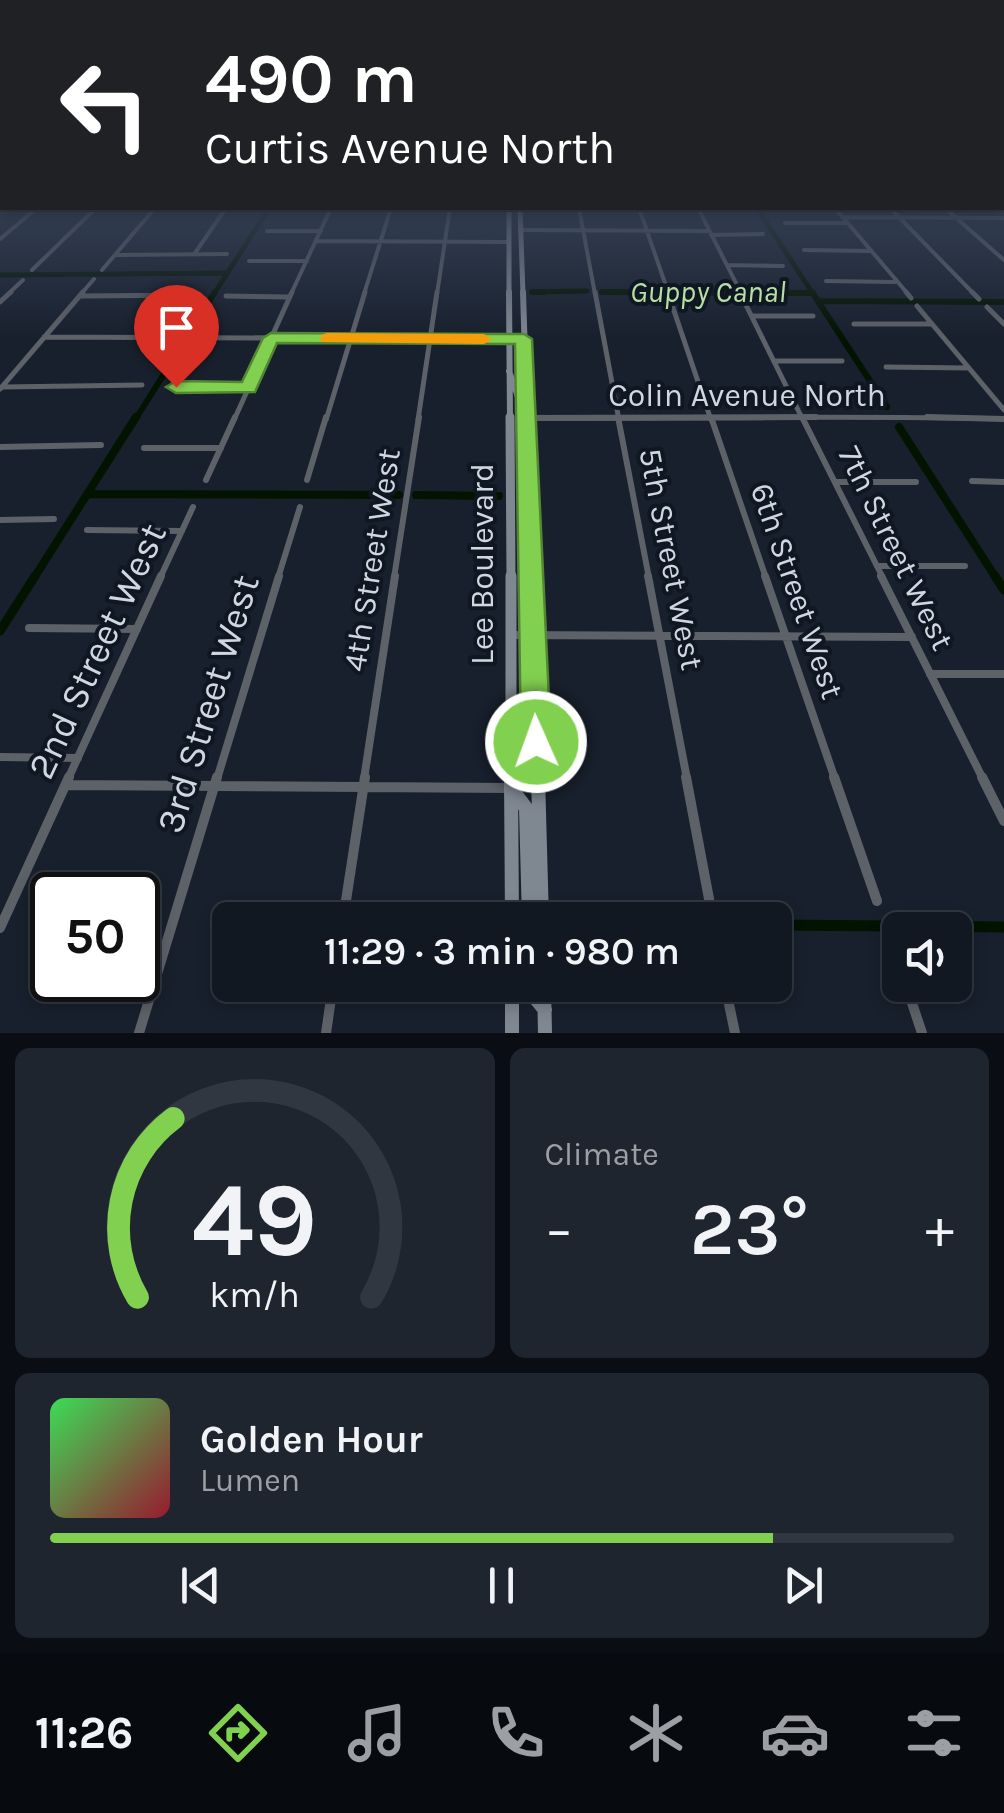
<!DOCTYPE html>
<html lang="en">
<head>
<meta charset="utf-8">
<style>
	:root { --surface:#121822; --page:#1f252f; --text:#f1f3f6; --muted:#9ca0a5; --line:#313740; --accent:#82d04f }
	body { margin:0; font-family:Karla,sans-serif; background:var(--page); color:var(--text); height:100vh; display:flex; flex-direction:column; font-size:38px; white-space:nowrap }
	* { box-sizing:border-box; margin:0 }
	p { font-size:32px; color:var(--muted) }
	.icon { flex:none; width:55px; height:55px; fill:none; stroke:currentColor; stroke-width:2; stroke-linecap:round; stroke-linejoin:round }
	.map { position:relative; height:1033px; overflow:hidden }
	.sheet { display:flex; flex-direction:column; gap:15px; padding:15px; background:#0a0d13; flex:1 }
	.sheet>* { flex:none }
	.banner { position:absolute; left:0px; top:0px; width:1005px; height:210px; box-shadow:0 5px 15px #0003,0 0 0 2px var(--line); background:#202124; color:#fff; overflow:hidden }
	.tools { position:absolute; left:882px; top:912px; display:grid; gap:20px }
	.tools a { display:grid; place-items:center; width:90px; height:90px; border-radius:15px; background:var(--surface); box-shadow:0 5px 15px #0003,0 0 0 2px var(--line); font-size:50px }
	.speed { position:absolute; left:30px; top:872px; display:flex; gap:20px; font-size:50px; font-weight:700; text-align:center }
	.speed>* { display:grid; place-content:center; width:130px; height:130px; border-radius:50%; background:var(--surface); box-shadow:0 5px 15px #0003,0 0 0 2px var(--line); line-height:1 }
	.speed .limit { border:5px solid #111; border-radius:15px; background:#fff; color:#111 }
	.pin { position:absolute; display:grid; place-items:center; width:85px; height:85px; color:#fff; margin:-102px -42px; border-radius:50% 50% 50% 0; rotate:-45deg; box-shadow:0 0 10px #0007 }
	.pin .icon { rotate:45deg }
	.me { position:absolute; width:110px; margin:-55px; rotate:358deg; stroke-linejoin:round; filter:drop-shadow(0 0 8px #0008) }
	.turn { display:flex; align-items:center; gap:35px; height:210px; padding:0 40px; font-size:45px }
	.turn .icon { width:130px; height:130px; stroke-width:2.5 }
	.turn b { display:block; font-size:70px; line-height:85px }
	.big { font-size:75px; font-weight:600; line-height:1.1 }
	.sheet .widget { flex:1; display:flex; flex-direction:column; justify-content:center; gap:15px; min-width:0; padding:0 35px; border-radius:15px; background:var(--page) }
	.sheet .dial { align-items:center; gap:0 }
	.dial svg { height:260px; overflow:visible; fill:none; stroke:var(--line); stroke-width:7; stroke-linecap:round; text-anchor:middle }
	.dial text { fill:var(--text); stroke:none }
	.song { display:flex; align-items:center; gap:30px }
	.cover { width:120px; height:120px; border-radius:15px; background:linear-gradient(135deg,hsl(130 70% 55%),hsl(350 70% 35%)) }
	.played { height:10px; border-radius:5px; background:linear-gradient(90deg,var(--accent) 80%,var(--line) 80%) }
	.keys { display:flex; justify-content:space-around; direction:ltr }
	.heat { display:flex; justify-content:space-between; align-items:center; font-size:55px; direction:ltr }
	.sheet .tiles { flex:1; display:grid; gap:15px; grid-template-columns:1fr 1fr }
	.widget:last-child { grid-column:span 2 }
	.trip { position:absolute; left:212px; top:902px; width:580px; height:100px; border-radius:15px; background:var(--surface); box-shadow:0 5px 15px #0003,0 0 0 2px var(--line); font-weight:600; line-height:100px; text-align:center }
	.dock { display:flex; height:160px; justify-content:space-around; align-items:center; background:#070a0e; color:var(--muted) }
	.dock .icon { width:70px; height:70px }
	.dock .active { color:var(--accent) }
	.dock b { font-size:45px; color:var(--text) }
	.map>svg:first-child { display:block }
	.lines { fill:none; stroke-linecap:round; stroke-linejoin:round }
	.canal-far4 { stroke:#021300; stroke-width:5 }
	.canal-far3 { stroke:#021300; stroke-width:6 }
	.canal-far2 { stroke:#021300; stroke-width:8 }
	.canal-far1 { stroke:#021300; stroke-width:9 }
	.canal { stroke:#021300; stroke-width:11 }
	.minor-far4 { stroke:#5d6168; stroke-width:4 }
	.minor-far3 { stroke:#5d6168; stroke-width:5 }
	.minor-far2 { stroke:#5d6168; stroke-width:6 }
	.minor-far1 { stroke:#5d6168; stroke-width:8 }
	.minor { stroke:#5d6168; stroke-width:10 }
	.secondary-far4 { stroke:#7f8791; stroke-width:5 }
	.secondary-far3 { stroke:#7f8791; stroke-width:6 }
	.secondary-far2 { stroke:#7f8791; stroke-width:9 }
	.secondary-far1 { stroke:#7f8791; stroke-width:11 }
	.secondary { stroke:#7f8791; stroke-width:14 }
	.route { fill:#82d04f; stroke:#548733; stroke-width:2.5 }
	.slow { fill:#f59e0b }
	.labels { text-anchor:middle; dominant-baseline:central; stroke-width:8; stroke-linejoin:round; paint-order:stroke }
	.far-water-label { font-size:30px; font-style:italic; fill:#b8e0a2; stroke:#0f1723 }
	.street-label { font-size:32px; fill:#d1d7e0; stroke:#0f1723 }
	.near-street-label { font-size:38px; fill:#d1d7e0; stroke:#0f1723 }
</style>
</head>
<body>
<div class="map">
<svg width="1004" height="1033" viewBox="0 0 1004 1033">
	<rect width="100%" height="100%" fill="#18202d"/>
	<g class="lines">
		<!-- canal-far4 -->
		<path class="canal-far4" d="M757 208 813 294
			M0 275 226 273
			M532 292 587 291
			M602 292 813 293
			M214 294 269 208"/>
		<!-- canal-far3 -->
		<path class="canal-far3" d="M532 292H544
			M602 292 813 293
			M812 292 887 407
			M819 301 1004 302
			M191 330 215 292
			M135 420 183 344"/>
		<!-- canal-far2 -->
		<path class="canal-far2" d="M899 427 996 578
			M87 494 399 495
			M416 495 499 496
			M34 578 136 417"/>
		<!-- canal-far1 -->
		<path class="canal-far1" d="M995 576 1004 590
			M0 631 35 576"/>
		<!-- canal -->
		<path class="canal" d="M775 925 1004 927"/>
		<!-- minor-far4 -->
		<path class="minor-far4" d="M579 208 595 294
			M639 208 666 286
			M698 208 738 287
			M722 208H746
			M835 208 908 294
			M890 208 974 294
			M945 208 1004 260
			M1000 208 1004 210
			M843 217 1004 218
			M785 223H847
			M520 230 709 231
			M267 231H321
			M711 235 763 234
			M0 239 37 208
			M316 241 509 242
			M804 250 871 251
			M195 253 226 208
			M115 255 227 254
			M249 261H307
			M727 265 783 266
			M32 270 96 208
			M102 270 155 208
			M826 281 895 282
			M8 294 23 280
			M81 294 94 279
			M291 294 331 208
			M364 294 391 208
			M437 294 450 208"/>
		<!-- minor-far3 -->
		<path class="minor-far3" d="M595 292 619 420
			M906 292 911 298
			M972 292 979 299
			M81 296 200 295
			M226 296 290 297
			M669 296 711 420
			M742 297 803 420
			M0 302 11 292
			M917 306 1004 410
			M987 307 1004 324
			M752 316H813
			M854 324H932
			M44 337 524 339
			M775 361H842
			M886 367 968 368
			M3 387 142 385
			M176 387 248 388
			M0 389 83 292
			M526 418C685 419 845 415 1004 419
			M234 420 292 292
			M326 420 365 292
			M418 420 437 292"/>
		<!-- minor-far2 -->
		<path class="minor-far2" d="M618 417 649 578
			M711 417 766 578
			M802 417 883 578
			M927 417 1004 419
			M526 418 816 417
			M0 447 101 445
			M144 448H221
			M206 480 235 417
			M307 480 326 417
			M972 481 1004 482
			M835 482H916
			M0 520 54 519
			M87 530 182 531
			M877 566H965
			M160 578 193 507
			M278 578 300 507
			M394 578 419 417"/>
		<!-- minor-far1 -->
		<path class="minor-far1" d="M648 576 687 779
			M765 576 835 779
			M881 576 983 779
			M29 628 137 629
			M510 635 912 637
			M930 674H1004
			M0 757 78 758
			M68 779 161 576
			M217 779 279 576
			M364 779 395 576"/>
		<!-- minor -->
		<path class="minor" d="M686 777 713 920
			M834 777 877 901
			M982 777 1004 821
			M66 785 509 788
			M343 920 365 777
			M0 928 69 777
			M895 954 900 968
			M725 985 735 1033
			M906 985 922 1033
			M139 1033 217 777
			M326 1033 333 985"/>
		<!-- secondary-far4 -->
		<path class="secondary-far4" d="M509 208V294
			M520 208 523 294"/>
		<!-- secondary-far3 -->
		<path class="secondary-far3" d="M509 292 510 420
			M523 292 527 420
			M509 371 525 417"/>
		<!-- secondary-far2 -->
		<path class="secondary-far2" d="M510 417 511 578
			M526 417 531 578"/>
		<!-- secondary-far1 -->
		<path class="secondary-far1" d="M511 576V779
			M531 576 538 779"/>
		<!-- secondary -->
		<path class="secondary" d="M511 777 512 920
			M538 777 542 920
			M511 788 526 808 529 920
			M512 985V1033
			M531 985V993L545 1010
			M544 985 545 1033"/>
	</g>
	<!-- sky -->
	<linearGradient id="sky" x2="0" y2="1"><stop stop-color="#0d1219"/><stop offset="0.57" stop-color="#374257"/><stop offset="1" stop-color="#374257" stop-opacity="0"/></linearGradient>
	<rect width="1004" height="339" fill="url(#sky)"/>
	<!-- route -->
	<path class="route" d="M271 333 524 334 532 339 551 742 547 752 536 757 526 752 521 742 515 344 277 343 255 392 176 393 166 387 176 381 242 382 263 338Z"/>
	<!-- slow -->
	<path class="slow" d="M327 333 484 334 492 339 484 344 321 342V335Z"/>
	<g class="labels">
		<!-- far-water labels -->
		<g class="far-water-label">
			<text x="708" y="292">Guppy Canal</text>
		</g>
		<!-- street labels -->
		<g class="street-label">
			<text x="747" y="395">Colin Avenue North</text>
			<text transform="translate(896 548) rotate(64)">7th Street West</text>
			<text transform="translate(671 559) rotate(79)">5th Street West</text>
			<text transform="translate(372 560) rotate(-81)">4th Street West</text>
			<text transform="translate(482 564) rotate(-90)">Lee Boulevard</text>
			<text transform="translate(797 591) rotate(71)">6th Street West</text>
		</g>
		<!-- near-street labels -->
		<g class="near-street-label">
			<text transform="translate(97 651) rotate(-65)">2nd Street West</text>
			<text transform="translate(208 704) rotate(-73)">3rd Street West</text>
		</g>
	</g>
</svg>
<div class="tools">
<a><svg class="icon" aria-label="sound" viewBox="0 0 24 24"><path d="M4 9h4l5-4v14l-5-4H4zM17 9q2 3 0 6"/></svg></a>
</div>
<div class="speed"><div class="limit">50</div></div>
<div class="pin" style="left:176px;top:387px;background:#d93025"><svg class="icon" aria-label="arrive" viewBox="0 0 24 24"><path d="M6 21V4h12l-3 4 3 4H6"/></svg></div>
<svg class="me" style="left:536px;top:742px" viewBox="-20 -20 40 40"><circle r="17" fill="#82d04f" stroke="#fff" stroke-width="3"/><path d="M0-11L8 9 0 5-8 9z" fill="#fff"/></svg>
<div class="trip">11:29 · 3 min · 980 m</div>
<div class="banner">
<div class="turn"><svg class="icon" aria-label="left" viewBox="0 0 24 24"><path d="M17 20v-9H6M10 6l-5 5 5 5"/></svg><div><b>490 m</b>Curtis Avenue North</div></div>
</div>
</div>
<section class="sheet">
<div class="tiles">
<div class="widget dial"><svg viewBox="0 0 100 80">
<path d="M14 69A42 42 0 1 1 86 69"/>
<path d="M14 69A42 42 0 0 1 25 14" stroke="#82d04f"/>
<text x="50" y="56" font-size="32" font-weight="700">49</text>
<text x="50" y="72" font-size="11">km/h</text>
</svg></div>
<div class="widget"><p>Climate</p>
<div class="heat"><a>−</a><b class="big">23°</b><a>+</a></div>
</div>
<div class="widget">
<div class="song"><i class="cover"></i><div><b>Golden Hour</b><p>Lumen</p></div></div>
<div class="played"></div>
<div class="keys"><svg class="icon" aria-label="previous" viewBox="0 0 24 24"><path d="M18 5L8 12l10 7zM5 5v14"/></svg><svg class="icon" aria-label="pause" viewBox="0 0 24 24"><path d="M8 5v14M16 5v14"/></svg><svg class="icon" aria-label="next" viewBox="0 0 24 24"><path d="M6 5l10 7-10 7zM19 5v14"/></svg></div>
</div>
</div>
</section>
<nav class="dock">
<b>11:26</b>
<svg class="icon active" aria-label="directions" viewBox="0 0 24 24"><path d="M12 3l9 9-9 9-9-9zM9 14v-3h6M13 9l2 2-2 2"/></svg>
<svg class="icon" aria-label="music" viewBox="0 0 24 24"><path d="M9 18V5l10-2v13"/><circle cx="6" cy="18" r="3"/><circle cx="16" cy="16" r="3"/></svg>
<svg class="icon" aria-label="phone" viewBox="0 0 24 24"><path d="M5 4h4l2 5-3 2q2 4 5 5l2-3 5 2v4C11 20 4 13 5 4z"/></svg>
<svg class="icon" aria-label="climate" viewBox="0 0 24 24"><path d="M12 3v18M4 7l16 10M4 17L20 7"/></svg>
<svg class="icon" aria-label="car" viewBox="0 0 24 24"><path d="M5 17H2v-5l4-1 3-4h7l3 4 3 1v5h-3M9 17h6M6 11h13"/><circle cx="7" cy="17" r="2"/><circle cx="17" cy="17" r="2"/></svg>
<svg class="icon" aria-label="filters" viewBox="0 0 24 24"><path d="M4 7h16M4 17h16"/><circle cx="9" cy="7" r="2"/><circle cx="15" cy="17" r="2"/></svg>
</nav>
</body>
</html>
